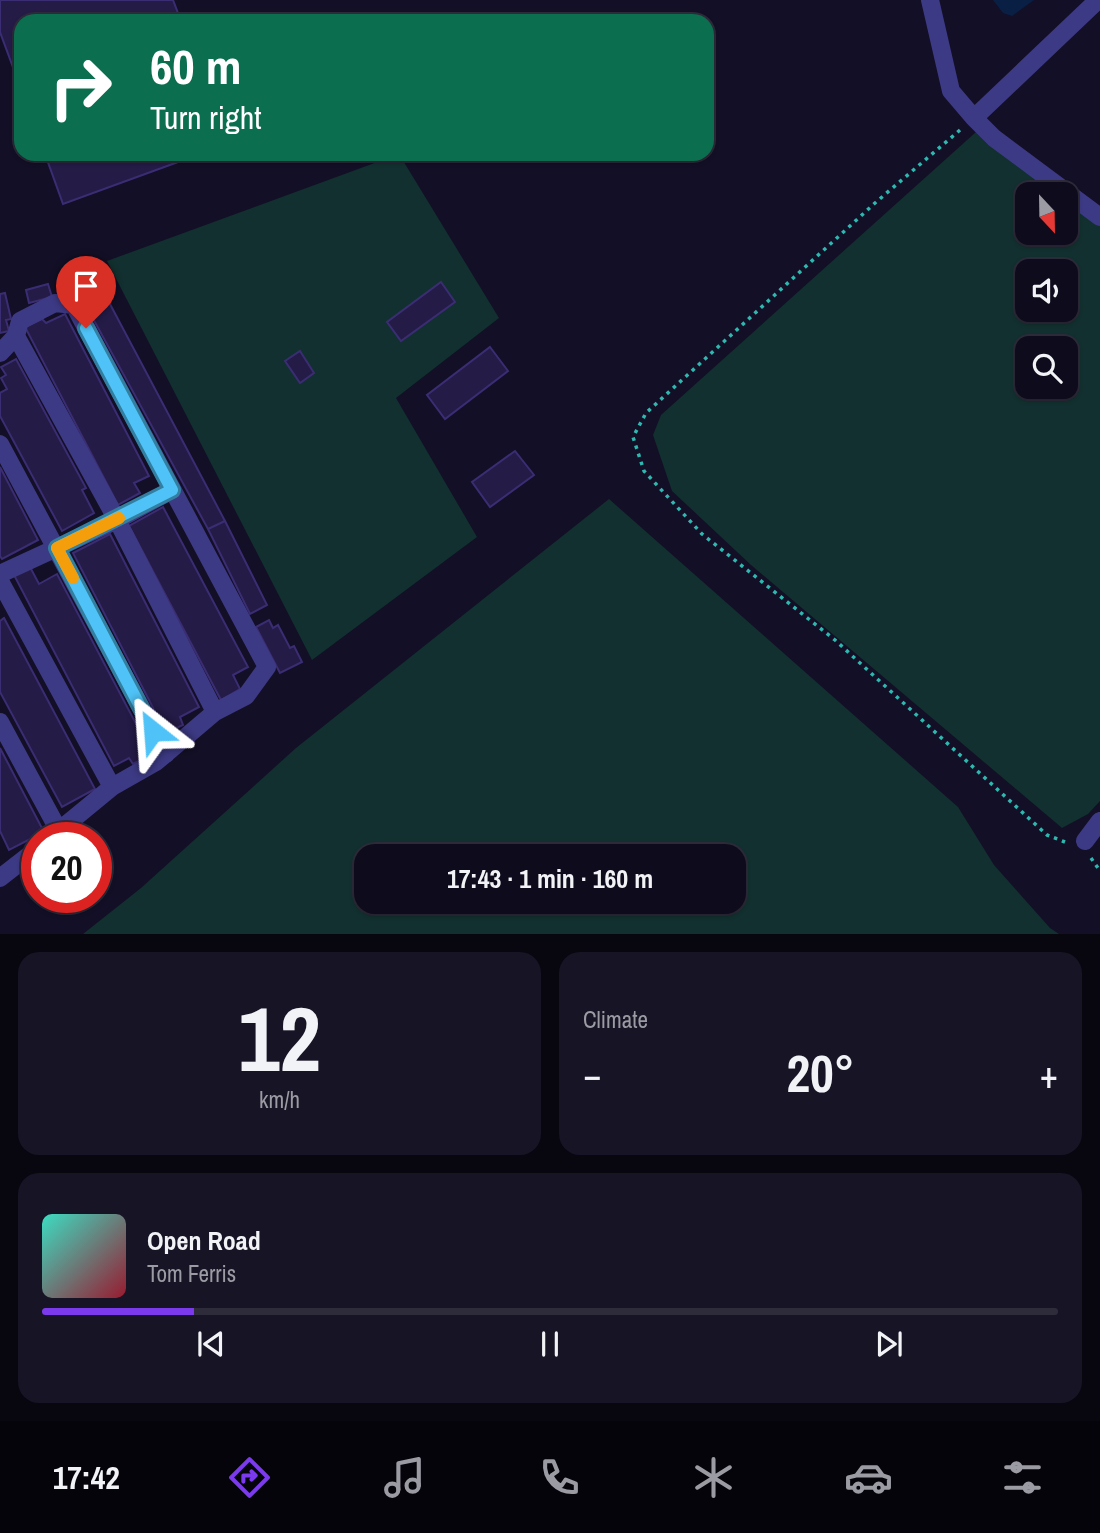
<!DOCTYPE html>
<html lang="en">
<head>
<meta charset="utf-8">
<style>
	:root { --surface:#0e0b1c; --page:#171425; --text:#f1f3f6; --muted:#9b9ba3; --line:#2e2b3b; --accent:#7c3aed }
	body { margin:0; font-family:"Archivo Narrow",sans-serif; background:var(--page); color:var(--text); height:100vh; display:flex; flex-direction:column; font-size:26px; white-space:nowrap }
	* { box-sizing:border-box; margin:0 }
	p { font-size:23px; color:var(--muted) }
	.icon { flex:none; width:38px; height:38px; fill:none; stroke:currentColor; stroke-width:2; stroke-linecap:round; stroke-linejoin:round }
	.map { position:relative; height:934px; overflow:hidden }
	.drawer { display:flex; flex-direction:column; gap:18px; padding:18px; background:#08060f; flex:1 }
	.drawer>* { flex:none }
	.top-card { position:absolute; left:14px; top:14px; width:700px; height:147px; border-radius:21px; box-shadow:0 2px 5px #0004,0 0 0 2px var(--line); background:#0b6e4f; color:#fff; overflow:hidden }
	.needle { width:46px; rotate:158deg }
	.buttons { position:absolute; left:1015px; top:182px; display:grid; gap:14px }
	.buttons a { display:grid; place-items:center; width:63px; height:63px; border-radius:14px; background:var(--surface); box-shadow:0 2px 5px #0004,0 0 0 2px var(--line); font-size:35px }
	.speed { position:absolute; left:21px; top:822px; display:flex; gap:14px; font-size:35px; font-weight:700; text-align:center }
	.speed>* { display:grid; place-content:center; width:91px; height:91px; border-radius:50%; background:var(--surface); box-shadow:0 2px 5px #0004,0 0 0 2px var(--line); line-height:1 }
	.speed .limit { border:10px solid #d22; background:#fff; color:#111 }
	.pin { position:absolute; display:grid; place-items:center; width:60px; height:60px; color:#fff; margin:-72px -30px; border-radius:50% 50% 50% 0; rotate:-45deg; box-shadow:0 0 7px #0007 }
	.pin .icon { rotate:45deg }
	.me { position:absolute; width:77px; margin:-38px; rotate:332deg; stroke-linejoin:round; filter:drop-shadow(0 0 5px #0008) }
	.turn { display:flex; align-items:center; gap:24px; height:147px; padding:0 21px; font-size:32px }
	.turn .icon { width:91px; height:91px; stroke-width:2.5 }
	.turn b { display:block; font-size:49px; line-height:60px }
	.big { font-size:52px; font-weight:800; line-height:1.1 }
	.drawer .card { flex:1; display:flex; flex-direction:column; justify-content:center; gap:10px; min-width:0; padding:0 24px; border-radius:21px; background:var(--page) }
	.drawer .dial { align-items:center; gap:0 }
	.dial b { font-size:91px; line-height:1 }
	.song { display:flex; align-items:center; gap:21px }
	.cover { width:84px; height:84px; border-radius:10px; background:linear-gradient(135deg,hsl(170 70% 55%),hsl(350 70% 35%)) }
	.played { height:7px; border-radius:4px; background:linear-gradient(90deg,var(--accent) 15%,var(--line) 15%) }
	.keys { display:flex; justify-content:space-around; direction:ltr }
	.heat { display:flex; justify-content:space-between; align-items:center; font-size:38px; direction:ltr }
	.drawer .tiles { flex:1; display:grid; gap:18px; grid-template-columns:1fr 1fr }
	.card:last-child { grid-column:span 2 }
	.trip { position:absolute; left:354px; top:844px; width:392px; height:70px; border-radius:21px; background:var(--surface); box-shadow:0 2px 5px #0004,0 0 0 2px var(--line); font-weight:800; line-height:70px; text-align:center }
	.menu { display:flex; height:112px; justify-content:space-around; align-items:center; background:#06040b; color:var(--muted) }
	.menu .icon { width:49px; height:49px }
	.menu .on { color:var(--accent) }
	.menu b { font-size:32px; color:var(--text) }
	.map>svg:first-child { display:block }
	.green { fill:#12302f; fill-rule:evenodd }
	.water { fill:#0a1f44 }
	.building { fill:#241b47; stroke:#3b2d73; stroke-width:2 }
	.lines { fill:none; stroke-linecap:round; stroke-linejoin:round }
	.path { stroke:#2fb8b0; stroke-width:3.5; stroke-dasharray:3.5 5; stroke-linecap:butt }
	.minor { stroke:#3d3a85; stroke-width:18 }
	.route-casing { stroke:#337fa1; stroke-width:18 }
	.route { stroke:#4fc3f7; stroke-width:12 }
	.slow { stroke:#f59e0b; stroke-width:12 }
</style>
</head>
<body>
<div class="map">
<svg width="1100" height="935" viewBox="0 0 1100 935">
	<rect width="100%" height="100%" fill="#130f26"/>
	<!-- green -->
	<path class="green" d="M976 132 1058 194H1027V233H1066V200L1100 226V801L1088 814 1062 828 751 565 672 491 653 435 661 415ZM1027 271H1066V310H1027ZM1027 348H1066V387H1027Z
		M399 154 499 318 396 398 477 537 312 660 107 261Z
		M609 499 958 807 994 865 1050 928 1059 934H83L141 888 296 748ZM366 856H733V901H366Z"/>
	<!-- water -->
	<path class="water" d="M993 0H1034L1012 16 1003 13Z"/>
	<!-- building -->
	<path class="building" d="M0 0H173L181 21H21V89L0 32Z
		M45 154H200L63 204Z
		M93 272 225 521 208 529 73 282Z
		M441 282 455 302 401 341 387 322Z
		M48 284 52 297 29 303 26 290Z
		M5 293 11 319 6 320 9 331 0 333V294Z
		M65 314 149 476 134 483 140 493 118 505 25 327 42 319 46 323Z
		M490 347 508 371 445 419 427 395Z
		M300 351 314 373 300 383 285 361Z
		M16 359 86 488 82 490 94 513 62 531 0 416V393L7 389 1 378 6 375 1 367Z
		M515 451 534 475 490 507 472 482Z
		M0 467 38 540 2 559 0 556Z
		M163 507 248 667 233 675 240 689 221 700 129 526Z
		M225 521 267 605 250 614 208 529Z
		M110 534 199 707 180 717 183 725 166 733 73 553Z
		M30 567 39 584 57 574 152 754 133 764 129 758 114 766 14 575Z
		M4 618 95 789 62 807 0 692V621Z
		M269 620 273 628 278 625 290 648 294 646 302 662 280 673 256 627Z
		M0 748 44 832 9 850 0 831Z"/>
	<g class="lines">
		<!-- path -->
		<path class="path" d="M960 130 875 203 646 413 633 437 644 471 702 534 835 640 1047 835 1065 842
			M1091 858 1100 871"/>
		<!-- minor -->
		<path class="minor" d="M930 0 951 91 974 118 1098 0
			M974 118 994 138 1100 217
			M16 336 117 520 215 712 156 762 112 787 50 838
			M0 353 16 336 20 321 55 303 74 305 267 667 246 696 215 712
			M0 444 166 754
			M0 574 117 520 172 490
			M0 581 112 787
			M0 722 59 831
			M1085 841 1100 821
			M0 878 37 849"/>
	</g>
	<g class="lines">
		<!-- route casing -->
		<g class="route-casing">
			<path id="route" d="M86 328 172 490 57 548 153 731"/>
		</g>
		<!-- route -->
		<use href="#route" class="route"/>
		<!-- slow -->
		<path class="slow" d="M73 578 57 548 119 518"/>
	</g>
</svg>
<div class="buttons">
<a><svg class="needle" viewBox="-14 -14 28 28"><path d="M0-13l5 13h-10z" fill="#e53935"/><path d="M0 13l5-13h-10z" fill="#9b9ba3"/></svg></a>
<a><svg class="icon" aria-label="sound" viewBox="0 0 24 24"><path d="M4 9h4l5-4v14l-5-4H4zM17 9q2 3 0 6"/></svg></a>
<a><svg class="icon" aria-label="search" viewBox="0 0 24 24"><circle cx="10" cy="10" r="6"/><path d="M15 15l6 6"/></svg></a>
</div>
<div class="speed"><div class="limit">20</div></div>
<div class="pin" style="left:86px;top:328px;background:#d93025"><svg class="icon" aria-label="arrive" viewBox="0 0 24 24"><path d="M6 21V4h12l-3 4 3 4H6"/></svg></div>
<svg class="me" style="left:153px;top:731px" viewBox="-20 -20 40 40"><path d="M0-17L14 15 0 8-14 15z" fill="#4fc3f7" stroke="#fff" stroke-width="4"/></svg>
<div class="trip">17:43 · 1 min · 160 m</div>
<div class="top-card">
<div class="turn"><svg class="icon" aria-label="right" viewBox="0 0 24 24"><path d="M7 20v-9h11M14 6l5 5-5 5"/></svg><div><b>60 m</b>Turn right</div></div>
</div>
</div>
<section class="drawer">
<div class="tiles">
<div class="card dial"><b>12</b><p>km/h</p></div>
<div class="card"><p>Climate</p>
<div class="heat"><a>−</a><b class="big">20°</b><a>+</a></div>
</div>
<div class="card">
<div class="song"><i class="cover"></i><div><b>Open Road</b><p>Tom Ferris</p></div></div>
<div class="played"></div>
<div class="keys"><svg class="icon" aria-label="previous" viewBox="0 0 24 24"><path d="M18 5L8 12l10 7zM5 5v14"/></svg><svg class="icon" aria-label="pause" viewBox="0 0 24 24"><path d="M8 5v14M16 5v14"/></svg><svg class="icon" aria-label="next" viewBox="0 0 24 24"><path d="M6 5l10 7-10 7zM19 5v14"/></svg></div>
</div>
</div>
</section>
<nav class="menu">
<b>17:42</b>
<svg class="icon on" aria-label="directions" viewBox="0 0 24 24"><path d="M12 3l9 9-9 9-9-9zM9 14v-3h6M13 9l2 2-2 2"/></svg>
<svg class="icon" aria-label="music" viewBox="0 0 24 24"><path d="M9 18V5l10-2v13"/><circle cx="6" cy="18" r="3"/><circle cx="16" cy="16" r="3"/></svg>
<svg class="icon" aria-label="phone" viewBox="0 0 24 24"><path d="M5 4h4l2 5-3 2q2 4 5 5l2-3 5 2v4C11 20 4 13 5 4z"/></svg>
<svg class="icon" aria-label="climate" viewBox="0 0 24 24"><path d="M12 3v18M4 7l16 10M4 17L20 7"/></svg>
<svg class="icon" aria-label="car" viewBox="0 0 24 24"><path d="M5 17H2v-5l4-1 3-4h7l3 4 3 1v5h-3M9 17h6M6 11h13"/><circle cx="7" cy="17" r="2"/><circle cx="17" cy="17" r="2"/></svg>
<svg class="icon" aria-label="filters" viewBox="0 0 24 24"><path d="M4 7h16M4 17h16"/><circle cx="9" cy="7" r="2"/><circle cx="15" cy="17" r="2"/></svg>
</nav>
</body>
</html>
